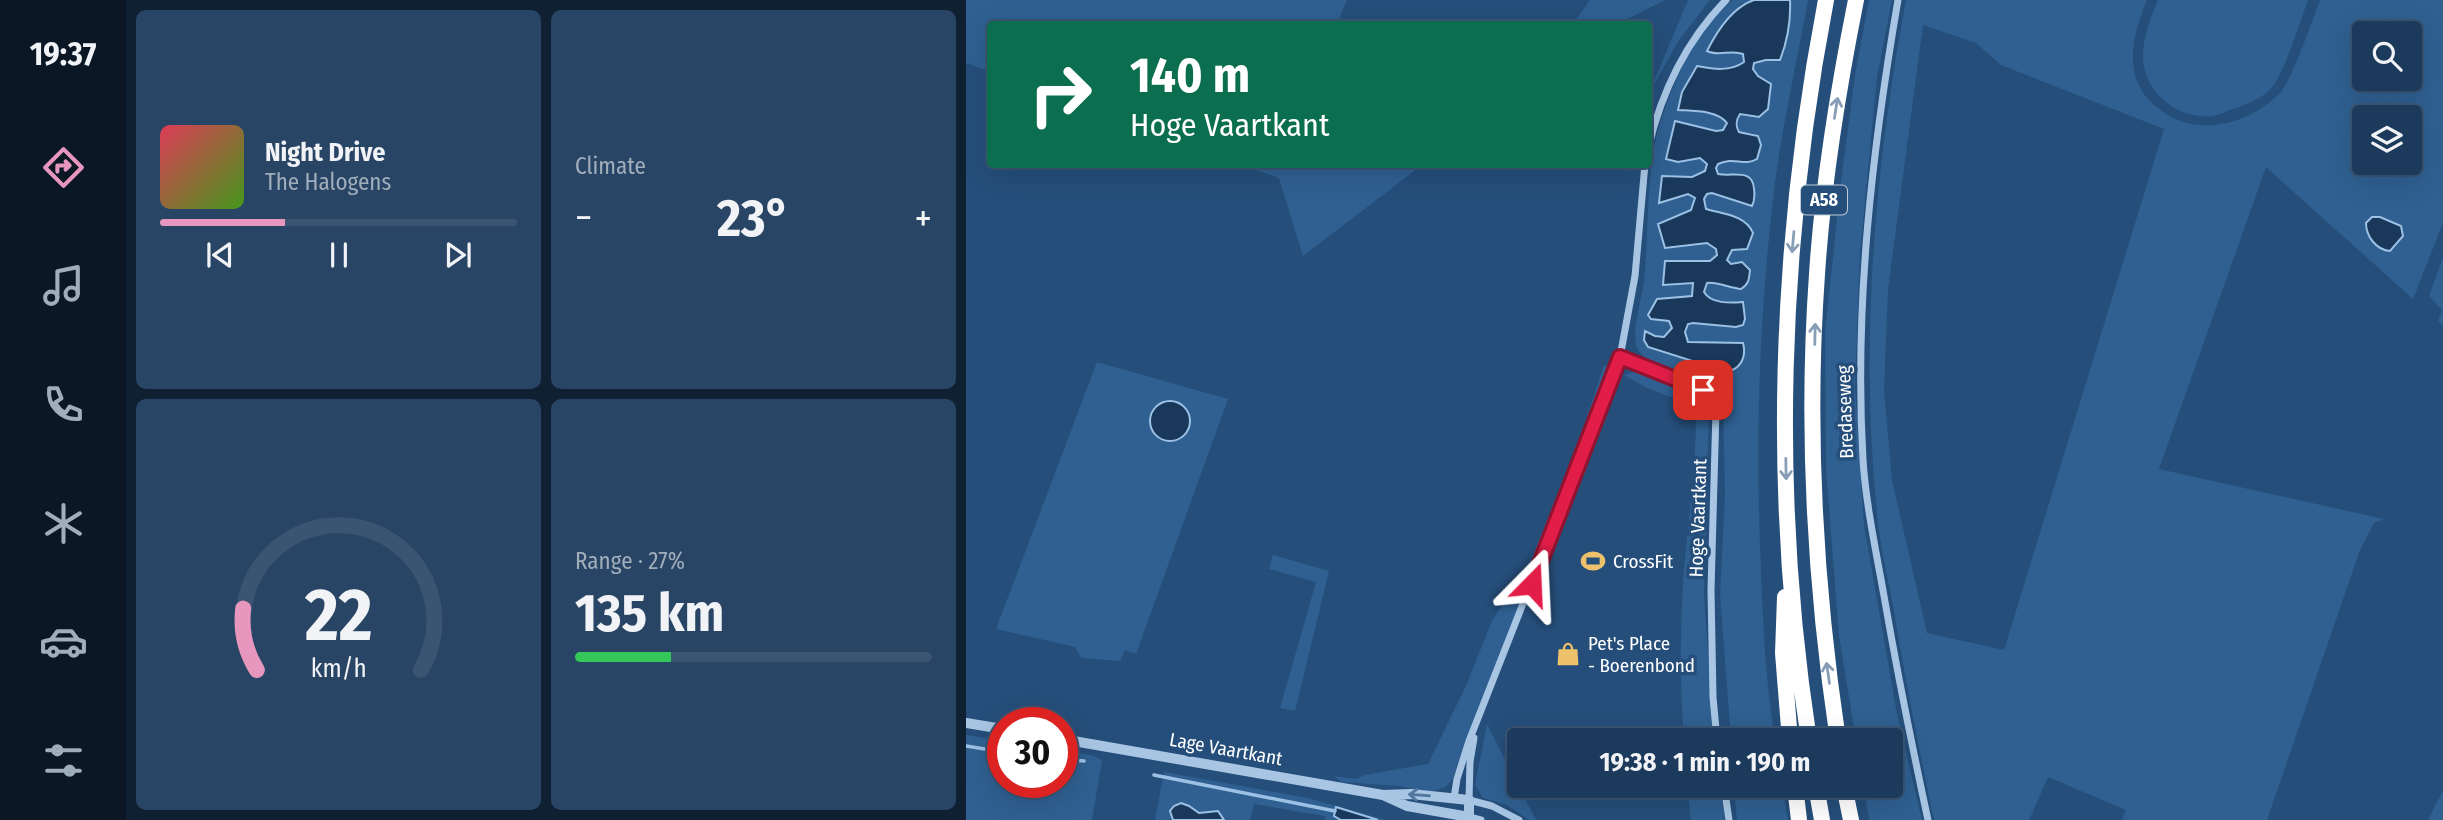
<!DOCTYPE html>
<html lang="en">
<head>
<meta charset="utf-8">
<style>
	:root { --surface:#1c3a5c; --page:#294565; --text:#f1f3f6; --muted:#a0adbb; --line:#3a5472; --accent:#e797bd }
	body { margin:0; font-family:"Fira Sans Condensed",sans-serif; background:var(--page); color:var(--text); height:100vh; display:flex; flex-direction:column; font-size:26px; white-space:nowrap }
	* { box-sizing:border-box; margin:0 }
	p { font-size:23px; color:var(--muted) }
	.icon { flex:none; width:38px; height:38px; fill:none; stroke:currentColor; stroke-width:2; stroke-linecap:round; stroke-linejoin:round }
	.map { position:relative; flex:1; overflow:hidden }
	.details { display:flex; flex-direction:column; gap:10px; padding:10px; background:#0f2033; width:840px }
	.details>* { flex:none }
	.guide { position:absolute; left:21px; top:21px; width:665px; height:147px; border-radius:7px; box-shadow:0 7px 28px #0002,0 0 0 2px var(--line); background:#0b6e4f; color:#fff; overflow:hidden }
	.fabs { position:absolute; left:1386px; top:21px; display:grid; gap:14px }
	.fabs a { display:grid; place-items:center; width:70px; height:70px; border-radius:7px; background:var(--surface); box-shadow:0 7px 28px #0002,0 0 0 2px var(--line); font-size:35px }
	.speed { position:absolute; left:21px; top:707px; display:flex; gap:14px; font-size:35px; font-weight:700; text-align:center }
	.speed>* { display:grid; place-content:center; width:91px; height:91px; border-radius:50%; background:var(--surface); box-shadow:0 7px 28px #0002,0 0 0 2px var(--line); line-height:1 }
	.speed .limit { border:10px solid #d22; background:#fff; color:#111 }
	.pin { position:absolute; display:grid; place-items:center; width:60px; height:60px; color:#fff; margin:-30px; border-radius:14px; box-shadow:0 4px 10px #0006 }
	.me { position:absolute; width:77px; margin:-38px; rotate:21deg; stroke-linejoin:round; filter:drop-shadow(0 0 5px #0008) }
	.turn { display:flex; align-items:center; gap:24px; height:147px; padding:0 28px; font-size:32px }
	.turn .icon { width:91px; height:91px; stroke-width:2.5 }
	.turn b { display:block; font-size:49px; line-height:60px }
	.big { font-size:52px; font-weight:700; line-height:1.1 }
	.details .card { flex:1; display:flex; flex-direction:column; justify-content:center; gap:10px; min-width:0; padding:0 24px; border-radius:10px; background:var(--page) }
	.details .dial { align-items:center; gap:0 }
	.dial svg { height:182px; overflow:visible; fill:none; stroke:var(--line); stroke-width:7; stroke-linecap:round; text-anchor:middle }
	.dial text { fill:var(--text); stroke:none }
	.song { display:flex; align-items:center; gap:21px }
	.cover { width:84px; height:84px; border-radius:10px; background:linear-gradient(135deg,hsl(350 70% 55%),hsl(100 70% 35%)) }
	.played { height:7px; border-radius:4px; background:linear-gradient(90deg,var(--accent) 35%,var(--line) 35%) }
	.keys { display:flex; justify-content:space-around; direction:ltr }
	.heat { display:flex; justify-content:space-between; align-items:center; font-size:38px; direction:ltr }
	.charge { height:10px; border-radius:5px; background:linear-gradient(90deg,#34c759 27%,var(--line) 0) }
	.details .tiles { flex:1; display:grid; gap:10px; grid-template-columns:repeat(2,1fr) }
	.trip { position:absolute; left:541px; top:728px; width:396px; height:70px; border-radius:7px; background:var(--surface); box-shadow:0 7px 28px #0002,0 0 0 2px var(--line); font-weight:700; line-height:70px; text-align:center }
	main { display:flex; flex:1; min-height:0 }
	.tab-bar { display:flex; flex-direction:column; width:126px; justify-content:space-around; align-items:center; background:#0b1725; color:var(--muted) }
	.tab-bar .icon { width:49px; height:49px }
	.tab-bar .current { color:var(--accent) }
	.tab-bar b { font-size:32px; color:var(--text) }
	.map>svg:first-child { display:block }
	.green { fill:#2f6091; fill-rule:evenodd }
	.water { fill:#19385a; stroke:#9cc1e5; stroke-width:2 }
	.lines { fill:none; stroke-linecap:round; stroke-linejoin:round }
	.stream { stroke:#9cc1e5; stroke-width:3.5 }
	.minor { stroke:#a8c6e4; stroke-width:7 }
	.tertiary { stroke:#a8c6e4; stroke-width:10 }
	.motorway { stroke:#fff; stroke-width:16 }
	.oneway { stroke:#879eb6 }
	.oneway2 { stroke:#53789f }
	.route-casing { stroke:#92132f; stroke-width:18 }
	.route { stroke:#e11d48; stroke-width:12 }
	.labels { text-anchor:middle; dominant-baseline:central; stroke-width:7; stroke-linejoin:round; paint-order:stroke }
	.shield { fill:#254e7a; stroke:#becad7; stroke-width:2 }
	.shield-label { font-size:18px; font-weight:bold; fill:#fff }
	.street-label { font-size:19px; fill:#fff; stroke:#254e7a }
	.poi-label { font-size:19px; fill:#fff; stroke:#254e7a; text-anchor:start }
</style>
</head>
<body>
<main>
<nav class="tab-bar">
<b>19:37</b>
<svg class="icon current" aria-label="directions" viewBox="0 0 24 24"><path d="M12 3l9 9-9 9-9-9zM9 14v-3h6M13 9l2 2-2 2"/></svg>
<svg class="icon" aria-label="music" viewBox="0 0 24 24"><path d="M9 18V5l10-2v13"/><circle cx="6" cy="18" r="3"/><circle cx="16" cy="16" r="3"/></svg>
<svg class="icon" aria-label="phone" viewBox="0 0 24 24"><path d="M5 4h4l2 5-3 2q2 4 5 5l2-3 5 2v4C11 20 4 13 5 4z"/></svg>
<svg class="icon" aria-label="climate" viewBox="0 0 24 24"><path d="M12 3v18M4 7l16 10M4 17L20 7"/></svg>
<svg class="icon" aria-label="car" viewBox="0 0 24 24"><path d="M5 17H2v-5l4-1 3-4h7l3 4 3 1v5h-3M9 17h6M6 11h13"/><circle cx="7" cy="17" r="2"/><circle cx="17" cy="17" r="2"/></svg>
<svg class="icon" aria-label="filters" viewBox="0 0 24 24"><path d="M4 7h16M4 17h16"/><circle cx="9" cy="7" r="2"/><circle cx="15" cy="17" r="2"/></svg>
</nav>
<section class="details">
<div class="tiles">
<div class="card">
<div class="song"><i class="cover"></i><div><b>Night Drive</b><p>The Halogens</p></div></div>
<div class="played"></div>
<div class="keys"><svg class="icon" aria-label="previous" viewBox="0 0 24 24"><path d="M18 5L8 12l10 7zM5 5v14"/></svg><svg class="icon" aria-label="pause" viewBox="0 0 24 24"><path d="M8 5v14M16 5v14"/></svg><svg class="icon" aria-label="next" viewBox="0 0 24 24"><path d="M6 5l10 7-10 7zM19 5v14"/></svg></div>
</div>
<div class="card"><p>Climate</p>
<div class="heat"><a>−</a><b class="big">23°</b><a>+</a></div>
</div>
<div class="card dial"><svg viewBox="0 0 100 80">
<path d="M14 69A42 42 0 1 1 86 69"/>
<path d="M14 69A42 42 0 0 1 8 42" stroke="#e797bd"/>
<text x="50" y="56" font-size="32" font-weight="700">22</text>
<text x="50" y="72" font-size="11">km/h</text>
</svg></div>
<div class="card"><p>Range · 27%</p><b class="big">135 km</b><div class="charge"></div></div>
</div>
</section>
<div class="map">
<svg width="1477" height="820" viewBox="0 0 1477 820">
	<rect width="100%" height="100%" fill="#254e7a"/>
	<!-- green -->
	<path class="green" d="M0 0H381L371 24H24V72L0 63Z
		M624 0H699L651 24H607Z
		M722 0H744L713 40 683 93Z
		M766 0H788L775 4 748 38 755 54 772 51 777 53 778 62C764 72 747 69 731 66L716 92 712 110C727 111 752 110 761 123L757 130 750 131 709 121 712 162 734 158 741 164 739 172 726 177 696 176 726 194 729 203C722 216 705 219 692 224L699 248 741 243 750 249 751 255 744 261 726 262 724 282 727 283 726 296C710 300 688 295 682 315L685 319 703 321 706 328 699 337 689 336 682 332V348L758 371 719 340V332L722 324 727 323 763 326 764 303 740 297C737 292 738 288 741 283L747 282 756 287 776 263 764 264 761 260 774 219 740 209 738 199 741 194 746 193 786 206 789 200 788 183 778 174H752L750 168 752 164C765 158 777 162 791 159L795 145 788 133 773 132 770 126 774 114 793 117 801 80 791 76 787 69 788 62 814 60 824 14V0H842C831 61 817 122 809 183 793 312 789 442 795 571 797 628 800 684 809 740H765L754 594 759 494 757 404 751 392 743 384C726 375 681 365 672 350 664 336 676 298 678 282 683 234 680 185 690 138 698 105 719 54 740 27 748 17 758 9 766 0Z
		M903 0H926L911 77 894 253 889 386 898 525 931 714 956 820H903L898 786H924V740H890L873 636 860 469 859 331 875 182 889 75Z
		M940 0H1181C1171 25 1162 51 1170 78 1174 91 1182 100 1192 108 1228 139 1282 125 1313 94 1326 81 1346 20 1354 0H1477V223L1447 299 1300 167 1193 469 1418 519 1408 523 1394 550 1301 820H1156L1160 810 1082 777 1063 820H968C953 751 940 681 928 612 923 582 915 552 912 523 893 350 908 171 940 0ZM957 25 1010 43 1035 65 1198 129 1038 650 961 633 926 480 918 390 922 289ZM1398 33H1444V79H1398ZM1398 117H1444V163H1398ZM1403 234 1433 243 1424 250C1413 250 1408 243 1403 234Z
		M1192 0H1342C1334 22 1320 67 1308 85 1298 98 1282 104 1267 109 1260 111 1253 115 1247 116 1212 120 1177 92 1177 57 1177 37 1184 19 1192 0Z
		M276 165 456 164V165L337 256 313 178Z
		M1477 258V326L1472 321 1476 310 1463 296Z
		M131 362 262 399 170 654 159 650 154 661 115 658 109 647 30 629ZM199 402V440L190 435 184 421 190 407Z
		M638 365 645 369 547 626 518 694 486 780 479 787 465 792 433 786 375 782 368 776 391 779 398 775 462 764 499 688 526 621 566 557 614 438Z
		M673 370C697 378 733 382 743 408L738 595 748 740H718C714 688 714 636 717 584 721 525 731 466 730 407L679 387 658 375Z
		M307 555 363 571 329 711 314 708 350 582 303 569Z
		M521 724 570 820H563L541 805 517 798 509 785Z
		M0 735 37 741V782H96V751L125 755 136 760 126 820H0Z
		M198 772 342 798 420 820H412L370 807 368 816 375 820H359V816L288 804 284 820H258L247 811 233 813 223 806 205 818 207 820H189Z
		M721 786H754L759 820H725Z
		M768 786H816L822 820H771Z
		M1477 790V820H1462Z"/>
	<!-- water -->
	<path class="water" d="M788 0H824C825 20 821 42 814 60H800L788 63 787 69 792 76 805 84 802 109 793 117 774 114C770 120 769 125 773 132L792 136 795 145 791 159C777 167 769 156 752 164L750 168 752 174C767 177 787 168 788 189 789 196 789 200 786 206L746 193 741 194 738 199 740 209C757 214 780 215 787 233L781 249 766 250 761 260 765 264 776 262 784 270C783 279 783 284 775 289 765 288 748 281 741 283L738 292C745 304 764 303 777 302L779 319 777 325 770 327 727 323 722 324 719 332 722 342 777 343C781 358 773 372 758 371L682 347 678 340 679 331 689 336 698 337 706 328 703 321 685 319 682 315 691 299 726 296 727 283 697 285 699 261H744L751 255 750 249 741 243 699 248 692 224 725 210 729 198 722 194 693 203 696 176 726 177 739 171 741 164 734 158 712 162 700 159 709 121 750 131 757 130 761 123C751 110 727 111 712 110L716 92 731 66C747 69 764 72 778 62L777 54C765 49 753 57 741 51 751 31 767 7 788 0Z
		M1406 217H1414L1435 226 1437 236 1424 251C1410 250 1400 236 1400 223Z
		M184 421a20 20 0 1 1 40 0a20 20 0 1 1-40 0Z
		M215 803 223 806 233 813 252 811 258 820H207L204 811 208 806Z
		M370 807 412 820H375L368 816Z"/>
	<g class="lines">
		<!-- stream -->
		<path class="stream" d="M0 746 37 752
			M96 759 118 761
			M188 775 369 811"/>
		<!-- minor -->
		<path class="minor" d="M932 0C906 151 888 306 897 460 900 505 910 551 918 596 931 671 946 746 962 820
			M682 149C695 93 720 41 760 0
			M654 357 730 386 744 396 750 410 745 590 747 697 751 740
			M508 738 504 762 503 800 526 806 553 820
			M758 786 763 820
			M488 798 491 779 503 741 654 357 669 276 679 164
			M503 817 515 820"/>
		<!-- tertiary -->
		<path class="tertiary" d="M0 723 37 729
			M96 739 417 795 445 794 503 800V820
			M419 796 441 806 503 817"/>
		<!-- motorway -->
		<path class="motorway" d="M819 597 817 653 824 740
			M843 740C805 495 813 244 860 0
			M872 740C849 586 840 429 851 274 857 182 872 90 890 0
			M829 786 833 820
			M850 786 856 820
			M878 786 885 820"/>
	</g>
	<!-- one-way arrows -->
	<defs><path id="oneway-shaft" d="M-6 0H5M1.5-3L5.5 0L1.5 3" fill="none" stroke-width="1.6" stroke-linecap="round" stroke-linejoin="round" transform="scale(1.75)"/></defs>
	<g class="oneway">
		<use href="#oneway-shaft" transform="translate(870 108) rotate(-81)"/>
		<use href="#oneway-shaft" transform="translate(827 242) rotate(95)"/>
		<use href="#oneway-shaft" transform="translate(849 334) rotate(-89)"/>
		<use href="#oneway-shaft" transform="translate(820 469) rotate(89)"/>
		<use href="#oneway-shaft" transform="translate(862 673) rotate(-98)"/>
	</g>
	<use class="oneway2" href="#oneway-shaft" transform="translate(453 795) rotate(-176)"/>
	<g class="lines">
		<!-- route casing -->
		<g class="route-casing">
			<path id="route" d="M566 584 654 357 737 390"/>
		</g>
		<!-- route -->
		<use href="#route" class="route"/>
	</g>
	<!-- icons -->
	<defs>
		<g id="stadium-bare" transform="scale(1.89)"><path d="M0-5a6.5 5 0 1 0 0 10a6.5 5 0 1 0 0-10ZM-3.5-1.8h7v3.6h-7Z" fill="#eec26c" stroke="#254e7a" stroke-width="2.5" paint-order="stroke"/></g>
		<g id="shop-bare" transform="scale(1.89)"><path d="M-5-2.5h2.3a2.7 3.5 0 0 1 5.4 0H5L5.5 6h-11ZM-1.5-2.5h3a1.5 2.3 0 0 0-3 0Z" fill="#eec26c" stroke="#254e7a" stroke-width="2.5" paint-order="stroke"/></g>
	</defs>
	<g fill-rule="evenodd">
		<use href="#stadium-bare" x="627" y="561"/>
		<use href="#shop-bare" x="602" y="654"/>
	</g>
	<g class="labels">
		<!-- shield labels -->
		<rect class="shield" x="835" y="185.5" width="46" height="29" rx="5"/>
		<g class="shield-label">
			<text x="858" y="200">A58</text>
		</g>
		<!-- street labels -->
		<g class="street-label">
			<text transform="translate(879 412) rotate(-92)">Bredaseweg</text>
			<text transform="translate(732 518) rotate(-88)">Hoge Vaartkant</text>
			<text transform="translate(260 749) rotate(10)">Lage Vaartkant</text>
		</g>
		<!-- poi labels -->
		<g class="poi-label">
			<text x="647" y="561">CrossFit</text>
			<text x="622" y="643">Pet's Place<tspan x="622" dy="22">- Boerenbond</tspan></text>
		</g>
	</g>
</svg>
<div class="fabs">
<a><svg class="icon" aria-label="search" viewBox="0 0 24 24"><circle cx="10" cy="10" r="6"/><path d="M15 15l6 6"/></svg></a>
<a><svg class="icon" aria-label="layers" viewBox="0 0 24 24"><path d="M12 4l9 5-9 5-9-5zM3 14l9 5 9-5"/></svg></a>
</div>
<div class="speed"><div class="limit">30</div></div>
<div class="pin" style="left:737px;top:390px;background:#d93025"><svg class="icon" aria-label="arrive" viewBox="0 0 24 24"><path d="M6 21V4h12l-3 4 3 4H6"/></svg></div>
<svg class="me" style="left:566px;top:584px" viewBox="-20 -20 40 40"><path d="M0-17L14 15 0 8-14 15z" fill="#e11d48" stroke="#fff" stroke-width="4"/></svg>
<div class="trip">19:38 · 1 min · 190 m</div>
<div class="guide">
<div class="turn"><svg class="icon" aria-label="right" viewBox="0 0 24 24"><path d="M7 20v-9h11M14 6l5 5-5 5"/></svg><div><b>140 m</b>Hoge Vaartkant</div></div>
</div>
</div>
</main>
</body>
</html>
